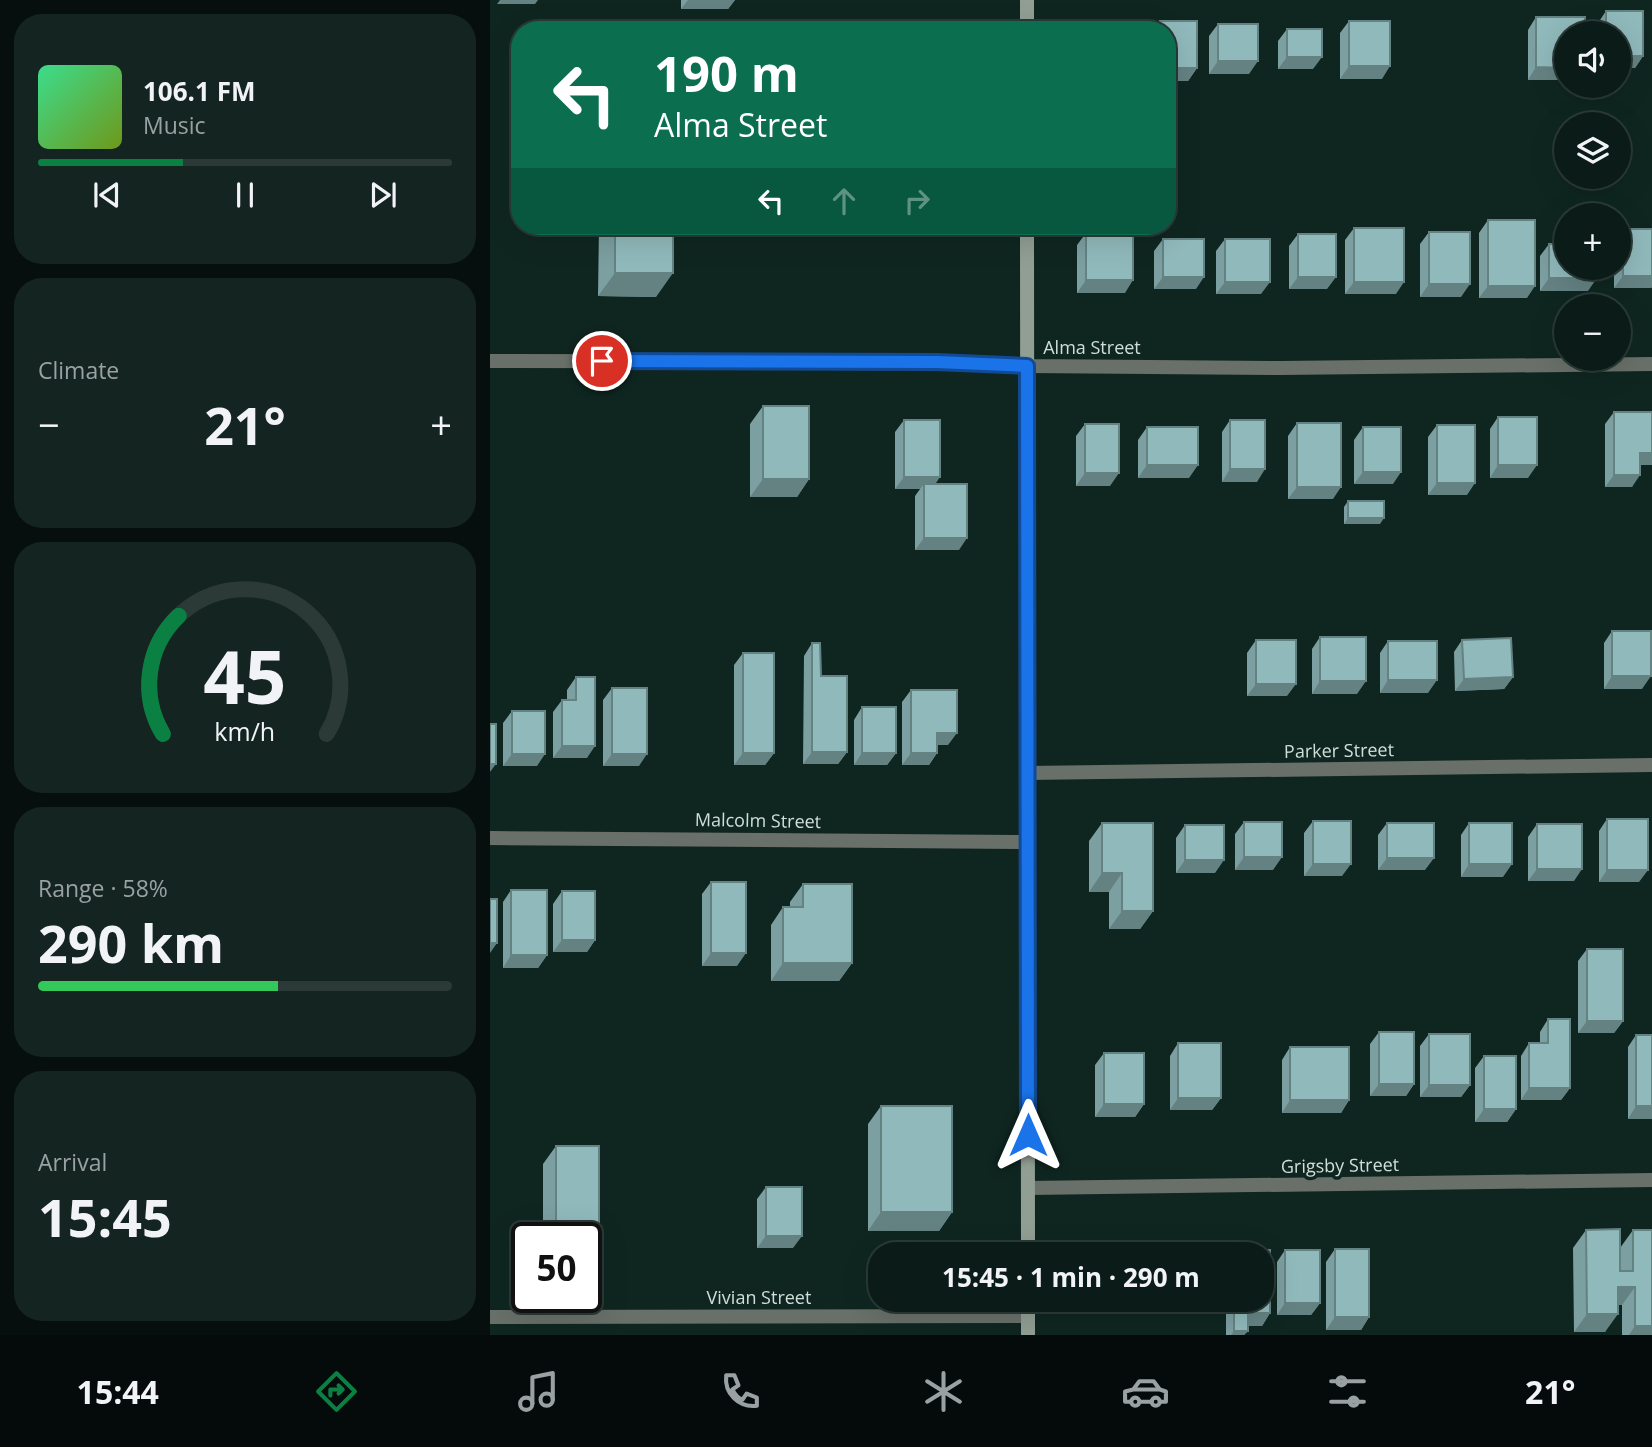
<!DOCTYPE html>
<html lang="en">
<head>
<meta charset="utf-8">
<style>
	:root { --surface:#0b1c18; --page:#142521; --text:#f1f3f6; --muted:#9aa1a2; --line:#2b3a37; --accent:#0b8043 }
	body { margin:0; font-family:"Open Sans",sans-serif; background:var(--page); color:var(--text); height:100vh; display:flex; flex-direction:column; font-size:26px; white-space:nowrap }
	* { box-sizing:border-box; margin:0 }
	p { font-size:23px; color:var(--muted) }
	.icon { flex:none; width:38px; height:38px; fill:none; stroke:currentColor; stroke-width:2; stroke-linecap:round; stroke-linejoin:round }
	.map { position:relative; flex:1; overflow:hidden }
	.drawer { display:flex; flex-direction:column; gap:14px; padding:14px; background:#060f0d; width:490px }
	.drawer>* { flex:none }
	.guide { position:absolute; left:21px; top:21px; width:665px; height:214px; border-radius:28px; box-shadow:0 7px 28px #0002,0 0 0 2px var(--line); background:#0b6e4f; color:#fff; overflow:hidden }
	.controls { position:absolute; left:1064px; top:21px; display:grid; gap:14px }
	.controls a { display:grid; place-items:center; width:77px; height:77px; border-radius:50%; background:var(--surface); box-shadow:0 7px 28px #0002,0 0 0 2px var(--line); font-size:35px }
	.speed { position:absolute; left:21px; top:1222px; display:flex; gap:14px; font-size:35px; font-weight:700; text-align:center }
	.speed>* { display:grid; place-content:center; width:91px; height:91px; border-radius:50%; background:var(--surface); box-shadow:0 7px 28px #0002,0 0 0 2px var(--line); line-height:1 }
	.speed .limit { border:4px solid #111; border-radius:10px; background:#fff; color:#111 }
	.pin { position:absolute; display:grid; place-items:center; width:60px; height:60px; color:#fff; margin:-30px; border:4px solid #fff; border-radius:50%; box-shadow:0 2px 7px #0007 }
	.me { position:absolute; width:77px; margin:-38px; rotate:0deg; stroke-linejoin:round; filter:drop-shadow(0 0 5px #0008) }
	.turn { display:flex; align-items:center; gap:24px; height:147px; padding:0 28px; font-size:32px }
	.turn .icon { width:91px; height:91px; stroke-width:2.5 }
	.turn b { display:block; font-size:49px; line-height:60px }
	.lanes { display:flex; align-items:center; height:66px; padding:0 28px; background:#0003; justify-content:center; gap:35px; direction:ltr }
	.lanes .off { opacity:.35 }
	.big { font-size:52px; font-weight:700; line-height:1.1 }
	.drawer .card { flex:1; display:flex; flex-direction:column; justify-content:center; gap:10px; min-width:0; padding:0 24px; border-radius:28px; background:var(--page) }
	.drawer .dial { align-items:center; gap:0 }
	.dial svg { height:182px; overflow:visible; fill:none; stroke:var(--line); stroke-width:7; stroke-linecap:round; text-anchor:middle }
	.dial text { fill:var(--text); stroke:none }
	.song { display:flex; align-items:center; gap:21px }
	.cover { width:84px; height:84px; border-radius:10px; background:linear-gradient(135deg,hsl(150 70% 55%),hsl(80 70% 35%)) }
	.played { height:7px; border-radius:4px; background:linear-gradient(90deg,var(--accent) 35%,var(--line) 35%) }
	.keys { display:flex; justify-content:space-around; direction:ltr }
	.heat { display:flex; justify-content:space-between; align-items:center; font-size:38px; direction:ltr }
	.charge { height:10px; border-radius:5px; background:linear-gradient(90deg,#34c759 58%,var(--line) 0) }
	.trip { position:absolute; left:378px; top:1242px; width:406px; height:70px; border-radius:28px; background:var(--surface); box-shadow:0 7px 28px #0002,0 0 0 2px var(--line); font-weight:700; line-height:70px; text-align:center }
	.tabs { display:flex; height:112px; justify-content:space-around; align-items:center; background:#040b0a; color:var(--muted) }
	.tabs .icon { width:49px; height:49px }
	.tabs .active { color:var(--accent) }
	.tabs b { font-size:32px; color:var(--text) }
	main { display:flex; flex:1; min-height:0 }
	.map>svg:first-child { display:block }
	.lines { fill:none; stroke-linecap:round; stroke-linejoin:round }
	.street { stroke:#697069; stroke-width:14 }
	.secondary { stroke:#919e93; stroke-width:14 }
	.wall { fill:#7c9fa1 }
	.shaded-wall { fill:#658283 }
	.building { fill:#90b9bb; stroke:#658283; stroke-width:2 }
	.route-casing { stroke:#114b97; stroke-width:18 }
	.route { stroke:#1a73e8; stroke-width:12 }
	.labels { text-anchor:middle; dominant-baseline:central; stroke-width:7; stroke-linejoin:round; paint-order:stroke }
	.street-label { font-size:18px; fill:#d0ded9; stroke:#0f2620 }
</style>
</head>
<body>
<main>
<section class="drawer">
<div class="card">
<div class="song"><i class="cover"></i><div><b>106.1 FM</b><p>Music</p></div></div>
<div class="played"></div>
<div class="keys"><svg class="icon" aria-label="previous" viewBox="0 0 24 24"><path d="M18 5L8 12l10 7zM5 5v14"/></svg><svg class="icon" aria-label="pause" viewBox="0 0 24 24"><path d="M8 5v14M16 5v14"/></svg><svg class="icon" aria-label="next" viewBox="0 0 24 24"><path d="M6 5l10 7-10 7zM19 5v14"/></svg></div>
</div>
<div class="card"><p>Climate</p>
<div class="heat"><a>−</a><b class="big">21°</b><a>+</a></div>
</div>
<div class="card dial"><svg viewBox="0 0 100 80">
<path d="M14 69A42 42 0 1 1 86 69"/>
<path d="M14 69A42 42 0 0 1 21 17" stroke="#0b8043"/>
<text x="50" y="56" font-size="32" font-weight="700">45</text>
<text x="50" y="72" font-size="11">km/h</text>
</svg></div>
<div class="card"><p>Range · 58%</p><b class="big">290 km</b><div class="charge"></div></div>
<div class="card"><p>Arrival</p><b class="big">15:45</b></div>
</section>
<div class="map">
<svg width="1162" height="1335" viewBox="0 0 1162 1335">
	<rect width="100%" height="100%" fill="#0f2620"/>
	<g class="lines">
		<!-- street -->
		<path class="street" d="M0 361 447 362 537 366 791 368 1162 364
			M537 773 1162 765
			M0 838 536 842
			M538 1188 1162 1180
			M0 1317 538 1316"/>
		<!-- secondary -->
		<path class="secondary" d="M537 0V30
			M537 226 538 1255
			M538 1300V1335"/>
	</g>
	<!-- wall -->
	<path class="wall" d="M191 0H245L238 9H191Z
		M1116 11H1153V56L1145 68H1129V33H1108V23Z
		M1046 17 1076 33V80H1038V30Z
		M670 21H707V68L698 81H677V30H664Z
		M859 21 892 79H850V33Z
		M728 24 759 74H719V36Z
		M797 29 823 69H788V41Z
		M30 135V215H25V142Z
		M998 220 1037 298H989V233Z
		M109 226H183L166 297 108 296Z
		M864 228 906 294H855V240Z
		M1133 229H1162V287L1161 288H1124V268H1129V235Z
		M939 232 971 297H930V244Z
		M596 233 635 293H587V245Z
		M808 234 837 289H799V246Z
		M673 239 706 289H664V251Z
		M735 239 771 294H726V251Z
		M1059 244 1098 291H1050V256Z
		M273 406 319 479 307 497H260V424Z
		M1124 412 1162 465H1150L1142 487H1115V424Z
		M1008 417 1038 478H1000V429Z
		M414 420 445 484 469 550H425V496L430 489H405V432Z
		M740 420 767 482H732V432Z
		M807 423 843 499H798V436Z
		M595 424 620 486H586V436Z
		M947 425 977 495H938V437Z
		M657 427 699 478H648V440Z
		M873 427 903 484H864V440Z
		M858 501 890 524H854V507Z
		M1122 631 1152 689H1114V643Z
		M830 637 867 694H822V649Z
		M766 640 797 696H757V653Z
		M972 640 1023 677 1014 689 965 691 964 652Z
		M898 641 938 693H890V653Z
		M322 643 331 676 357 752 348 764H313L314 656Z
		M253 653 284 753 275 765H244V665Z
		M86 677 97 758H63V712L72 700H77V690Z
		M122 688 149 766H113V700Z
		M421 690 458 745H447V753L439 765H412V702Z
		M372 707 406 753 397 765H364V720Z
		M22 711 47 766H13V723Z
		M1117 819 1149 882H1109V831Z
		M823 821 852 876H814V833Z
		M754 822 783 870H745V834Z
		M612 823 663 911 650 929H619V892H599V841Z
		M897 823 935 870H888V835Z
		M979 823 1013 877H971V835Z
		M1047 824 1084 881H1038V837Z
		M695 825 725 873H686V838Z
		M221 882 247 966H212V894Z
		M313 884 362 963 349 981H281V925L293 907H300V902Z
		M21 890 57 955 48 968H13V902Z
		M72 891 105 940 97 952H63V904Z
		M1097 949 1133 1021 1124 1033H1088V961Z
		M1058 1019 1080 1088 1071 1100H1031V1056L1039 1043H1050V1032Z
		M889 1032 924 1084 916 1096H880V1044Z
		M939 1034 980 1085 971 1097H930V1046Z
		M1146 1035 1162 1119H1138V1047Z
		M688 1043 731 1098 722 1110H680V1056Z
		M800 1047 859 1100 851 1113H792V1060Z
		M614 1053 654 1104 645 1117H605V1065Z
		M994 1056 1026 1109 1017 1122H985V1068Z
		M391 1106 462 1212 449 1231H378V1124Z
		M66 1146H109V1244L97 1262 96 1237H53V1164Z
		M276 1187 303 1248H267V1199Z
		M1096 1230 1130 1248 1143 1230 1162 1335H1132V1305H1128L1115 1332H1084L1083 1248Z
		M693 1246 730 1255H687Z
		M845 1249 879 1317 871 1330H836V1262Z
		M744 1250H780V1313L772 1326H758V1331L754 1335H736V1300H772V1255H741Z
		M795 1250 830 1303 821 1315H787V1262Z"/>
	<!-- shaded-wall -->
	<path class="shaded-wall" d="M10 0H48L45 4H7Z
		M198 0H245L238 9H191Z
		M1129 56H1153L1145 68H1129Z
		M797 57H832L823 69H788Z
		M728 61H768L759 74H719Z
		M859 66H900L892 79H850Z
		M1046 67 1076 68V80H1038Z
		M677 68H707L698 81H677Z
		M30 208V215H25Z
		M125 273H183L166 297 108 296Z
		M1133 276H1162V287L1161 288H1124Z
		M673 277H714L706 289H664Z
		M808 277H846L837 289H799Z
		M1059 278H1107L1098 291H1050Z
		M596 280H643L635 293H587Z
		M735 282H780L771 294H726Z
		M864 282H914L906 294H855Z
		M939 284H980L971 297H930Z
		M998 286H1045L1037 298H989Z
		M1150 453H1162V465H1142Z
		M657 465H708L699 478H648Z
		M1008 465H1047L1038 478H1000Z
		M740 469H775L767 482H732Z
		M873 472H911L903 484H864Z
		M595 473H629L620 486H586Z
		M1124 475H1150L1142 487H1115Z
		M414 477H450L442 489 434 484 430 489H405Z
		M273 479H319L307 497H260Z
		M947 483H985L977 495H938Z
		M807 487H851L843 499H798Z
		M858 518H894L890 524H854Z
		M434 538H477L469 550H425Z
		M1122 676H1161L1152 689H1114Z
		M1023 677 1014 689 965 691 974 679Z
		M898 680H947L938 693H890Z
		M830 681H876L867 694H822Z
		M766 684H806L797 696H757Z
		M447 733H467L458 745H439Z
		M72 746H105L97 758H63Z
		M322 752H357L348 764H313Z
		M253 753H284L275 765H244Z
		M372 753H406L397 765H364Z
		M421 753H447L439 765H412Z
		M22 754H55L47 766H13Z
		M122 754H157L149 766H113Z
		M0 764H6L0 772Z
		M754 857H792L783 870H745Z
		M897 858H944L935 870H888Z
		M695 860H734L725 873H686Z
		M823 864H861L852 876H814Z
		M979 864H1022L1013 877H971Z
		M1047 869H1092L1084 881H1038Z
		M1117 870H1158L1149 882H1109Z
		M612 873H632L619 892H599Z
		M632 911H663L650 929H619Z
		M72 940H105L97 952H63Z
		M0 943H7L0 953Z
		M221 953H256L247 966H212Z
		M21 955H57L48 968H13Z
		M293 963H362L349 981H281Z
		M1097 1021H1133L1124 1033H1088Z
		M889 1084H924L916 1096H880Z
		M939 1085H980L971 1097H930Z
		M1039 1088H1080L1071 1100H1031Z
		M688 1098H731L722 1110H680Z
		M800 1100H859L851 1113H792Z
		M614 1104H654L645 1117H605Z
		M1146 1106H1162V1119H1138Z
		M994 1109H1026L1017 1122H985Z
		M391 1212H462L449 1231H378Z
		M276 1236H312L303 1248H267Z
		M96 1244H109L97 1262H96Z
		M1128 1287H1145L1132 1305H1115Z
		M689 1300H726L721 1307H685Z
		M795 1303H830L821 1315H787Z
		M758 1313H780L772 1326H749Z
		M1097 1314H1128L1115 1332H1084Z
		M845 1317H879L871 1330H836Z
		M1145 1326H1162V1335H1139Z
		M744 1331H758L754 1335H741Z"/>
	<!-- building -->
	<path class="building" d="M1116 11H1153V56H1129V33H1116Z
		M1046 17H1095L1094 33H1076V68L1046 67Z
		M670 21H707V68H677V30H670Z
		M859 21H900V66H859Z
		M728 24H768V61H728Z
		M597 26H640V30H597Z
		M797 29H832V57H797Z
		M998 220H1045V286H998Z
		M125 226H183V273H125Z
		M864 228H914V282H864Z
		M1133 229H1162V276H1133Z
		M939 232H980V284H939Z
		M596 233H643V280H596Z
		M808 234H846V277H808Z
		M673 239H714V277H673Z
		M735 239H780V282H735Z
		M1059 244H1076V268H1107V278H1059Z
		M273 406H319V479H273Z
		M1124 412H1162V453H1150V475H1124Z
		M1008 417H1047V465H1008Z
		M414 420H450V477H414Z
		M740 420H775V469H740Z
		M807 423H851V487H807Z
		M595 424H629V473H595Z
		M947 425H985V483H947Z
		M657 427H708V465H657Z
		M873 427H911V472H873Z
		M434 484H477V538H434Z
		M858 501H894V518H858Z
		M1122 631H1161V676H1122Z
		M830 637H876V681H830Z
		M1021 638 1023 677 974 679 972 640Z
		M766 640H806V684H766Z
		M898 641H947V680H898Z
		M322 643H330L331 676H357V752H322Z
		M253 653H284V753H253Z
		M86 677H105V746H72V700H86Z
		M122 688H157V754H122Z
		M421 690H467V733H447V753H421Z
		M372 707H406V753H372Z
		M22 711H55V754H22Z
		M0 724H6V764H0Z
		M1117 819H1158V870H1117Z
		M823 821H861V864H823Z
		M754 822H792V857H754Z
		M612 823H663V911H632V873H612Z
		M897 823H944V858H897Z
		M979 823H1022V864H979Z
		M1047 824H1092V869H1047Z
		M695 825H734V860H695Z
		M221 882H256V953H221Z
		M313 884H362V963H293V907H313Z
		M21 890H57V955H21Z
		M72 891H105V940H72Z
		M0 899H7V943H0Z
		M1097 949H1133V1021H1097Z
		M1058 1019H1080V1088H1039V1043H1058Z
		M889 1032H924V1084H889Z
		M939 1034H980V1085H939Z
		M1146 1035H1162V1106H1146Z
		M688 1043H731V1098H688Z
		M800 1047H859V1100H800Z
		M614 1053H654V1104H614Z
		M994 1056H1026V1109H994Z
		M391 1106H462V1212H391Z
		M66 1146H109V1244H96V1237H66Z
		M276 1187H312V1236H276Z
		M1130 1229V1271H1143V1230H1162V1326H1145V1287H1128V1314H1097L1096 1230Z
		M693 1246H730V1255H693Z
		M845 1249H879V1317H845Z
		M744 1250H780V1313H758V1331H744V1300H772V1255H744Z
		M795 1250H830V1303H795Z"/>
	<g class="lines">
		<!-- route casing -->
		<g class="route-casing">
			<path id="route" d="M112 361 447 362 537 366 538 1135"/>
		</g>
		<!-- route -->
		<use href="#route" class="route"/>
	</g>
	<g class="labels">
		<!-- street labels -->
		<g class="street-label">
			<text x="602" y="347">Alma Street</text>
			<text transform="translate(849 750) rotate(-1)">Parker Street</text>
			<text transform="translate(268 820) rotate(1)">Malcolm Street</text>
			<text transform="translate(850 1165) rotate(-1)">Grigsby Street</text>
			<text x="269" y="1297">Vivian Street</text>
		</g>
	</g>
</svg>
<div class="controls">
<a><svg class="icon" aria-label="sound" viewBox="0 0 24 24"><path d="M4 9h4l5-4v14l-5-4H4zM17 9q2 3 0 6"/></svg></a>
<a><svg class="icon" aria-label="layers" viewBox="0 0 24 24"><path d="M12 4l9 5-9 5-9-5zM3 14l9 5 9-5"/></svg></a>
<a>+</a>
<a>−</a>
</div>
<div class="speed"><div class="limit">50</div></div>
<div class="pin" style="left:112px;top:361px;background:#d93025"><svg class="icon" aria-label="arrive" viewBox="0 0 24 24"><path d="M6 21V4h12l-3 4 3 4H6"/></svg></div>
<svg class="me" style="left:538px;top:1135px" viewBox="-20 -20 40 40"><path d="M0-17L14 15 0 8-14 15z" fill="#1a73e8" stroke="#fff" stroke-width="4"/></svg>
<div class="trip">15:45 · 1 min · 290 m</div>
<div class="guide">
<div class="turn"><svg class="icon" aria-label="left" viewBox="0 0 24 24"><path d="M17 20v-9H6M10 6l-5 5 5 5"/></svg><div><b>190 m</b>Alma Street</div></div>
<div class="lanes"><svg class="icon" aria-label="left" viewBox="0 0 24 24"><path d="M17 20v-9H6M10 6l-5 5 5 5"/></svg><svg class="icon off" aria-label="ahead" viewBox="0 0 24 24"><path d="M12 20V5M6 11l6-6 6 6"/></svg><svg class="icon off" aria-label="right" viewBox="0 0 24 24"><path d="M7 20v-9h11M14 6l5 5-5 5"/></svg></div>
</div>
</div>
</main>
<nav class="tabs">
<b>15:44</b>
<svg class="icon active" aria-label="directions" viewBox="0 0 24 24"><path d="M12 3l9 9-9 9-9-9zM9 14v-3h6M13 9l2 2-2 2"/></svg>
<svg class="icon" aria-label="music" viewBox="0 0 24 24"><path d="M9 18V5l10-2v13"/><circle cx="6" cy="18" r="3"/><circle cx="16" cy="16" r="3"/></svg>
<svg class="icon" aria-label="phone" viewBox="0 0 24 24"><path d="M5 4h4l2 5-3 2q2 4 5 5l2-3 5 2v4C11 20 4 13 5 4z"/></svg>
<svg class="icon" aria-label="climate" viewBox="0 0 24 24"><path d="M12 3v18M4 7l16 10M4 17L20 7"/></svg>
<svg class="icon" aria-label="car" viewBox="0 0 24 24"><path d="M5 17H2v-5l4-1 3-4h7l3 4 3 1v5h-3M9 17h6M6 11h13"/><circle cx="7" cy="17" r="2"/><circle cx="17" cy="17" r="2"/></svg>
<svg class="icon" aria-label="filters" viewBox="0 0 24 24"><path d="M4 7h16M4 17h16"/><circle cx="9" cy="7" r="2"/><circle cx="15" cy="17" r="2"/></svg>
<b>21°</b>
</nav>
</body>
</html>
